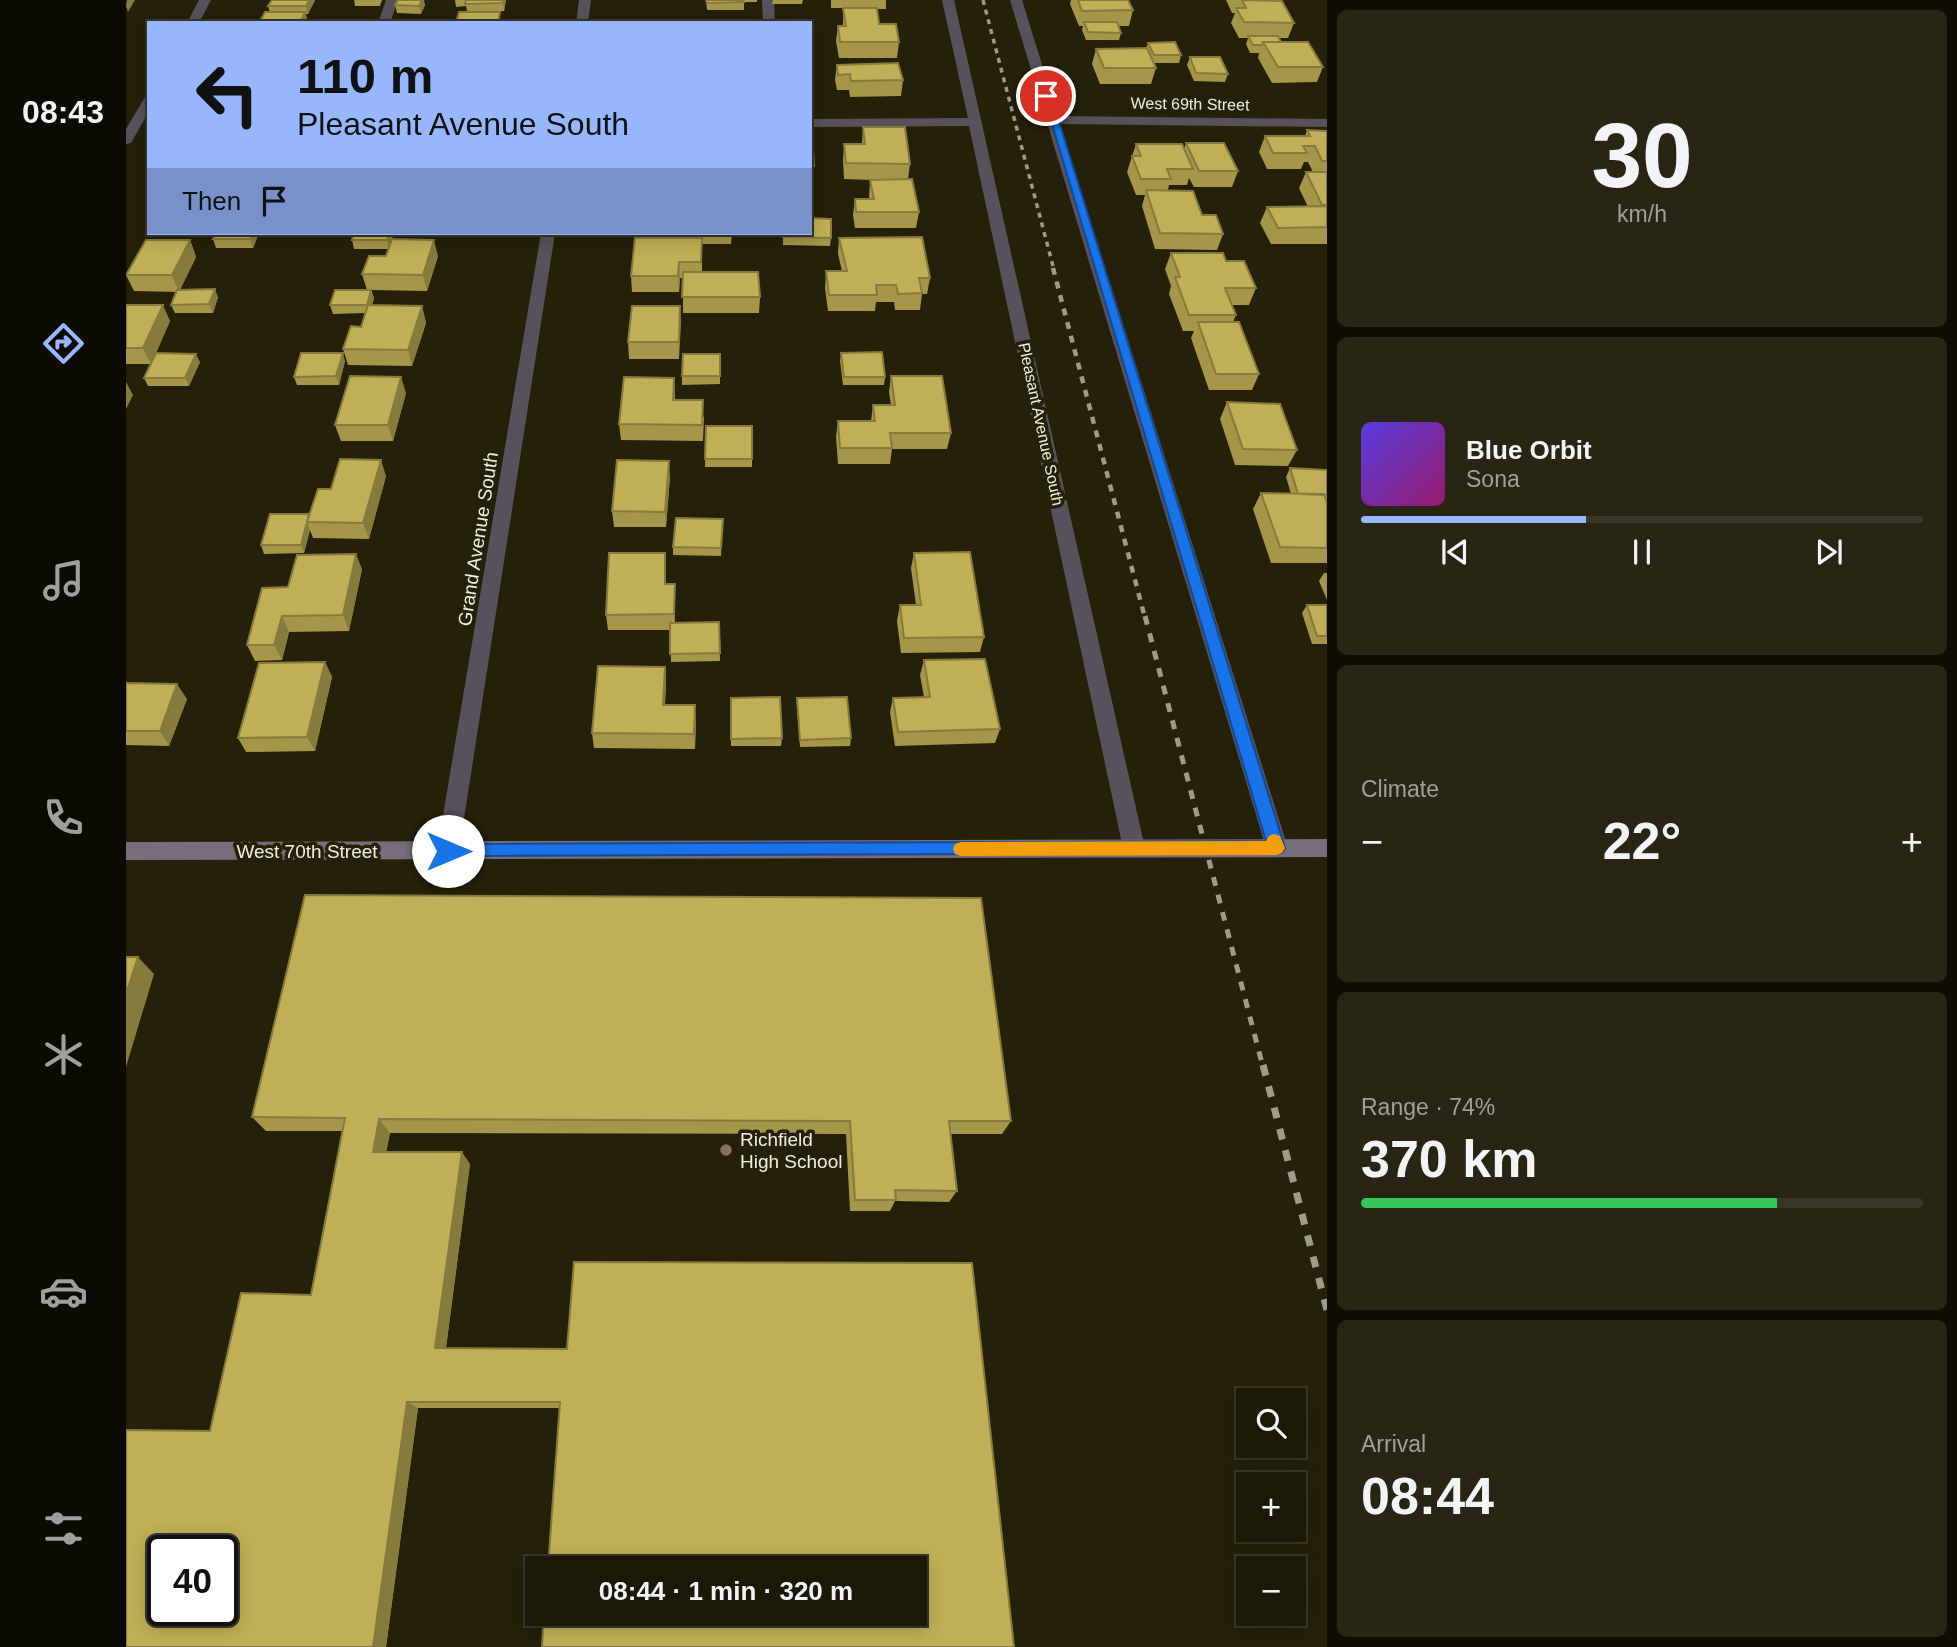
<!DOCTYPE html>
<html lang="en">
<head>
<meta charset="utf-8">
<style>
	:root { --surface:#1b1807; --page:#282515; --text:#f1f3f6; --muted:#a0a09b; --line:#393728; --accent:#97b6fd }
	body { margin:0; font-family:Helvetica,sans-serif; background:var(--page); color:var(--text); height:100vh; display:flex; flex-direction:column; font-size:26px; white-space:nowrap }
	* { box-sizing:border-box; margin:0 }
	p { font-size:23px; color:var(--muted) }
	.icon { flex:none; width:38px; height:38px; fill:none; stroke:currentColor; stroke-width:2; stroke-linecap:round; stroke-linejoin:round }
	.map { position:relative; flex:1; overflow:hidden }
	.drawer { display:flex; flex-direction:column; gap:10px; padding:10px; background:#0f0d04; width:630px }
	.drawer>* { flex:none }
	.top-card { position:absolute; left:21px; top:21px; width:665px; height:214px; border-radius:0px; box-shadow:0 4px 18px #0003,0 0 0 2px var(--line); background:#97b6fd; color:#111; overflow:hidden }
	.tools { position:absolute; left:1110px; top:1388px; display:grid; gap:14px }
	.tools a { display:grid; place-items:center; width:70px; height:70px; border-radius:0px; background:var(--surface); box-shadow:0 4px 18px #0003,0 0 0 2px var(--line); font-size:35px }
	.speed { position:absolute; left:21px; top:1535px; display:flex; gap:14px; font-size:35px; font-weight:700; text-align:center }
	.speed>* { display:grid; place-content:center; width:91px; height:91px; border-radius:50%; background:var(--surface); box-shadow:0 4px 18px #0003,0 0 0 2px var(--line); line-height:1 }
	.speed .limit { border:4px solid #111; border-radius:10px; background:#fff; color:#111 }
	.pin { position:absolute; display:grid; place-items:center; width:60px; height:60px; color:#fff; margin:-30px; border:4px solid #fff; border-radius:50%; box-shadow:0 2px 7px #0007 }
	.me { position:absolute; width:77px; margin:-38px; rotate:90deg; stroke-linejoin:round; filter:drop-shadow(0 0 5px #0008) }
	.turn { display:flex; align-items:center; gap:24px; height:147px; padding:0 35px; font-size:32px }
	.turn .icon { width:91px; height:91px; stroke-width:2.5 }
	.turn b { display:block; font-size:49px; line-height:60px }
	.then { display:flex; align-items:center; height:66px; padding:0 35px; background:#0003; gap:14px; font-size:26px }
	.big { font-size:52px; font-weight:700; line-height:1.1 }
	.drawer .widget { flex:1; display:flex; flex-direction:column; justify-content:center; gap:10px; min-width:0; padding:0 24px; border-radius:10px; background:var(--page) }
	.drawer .dial { align-items:center; gap:0 }
	.dial b { font-size:91px; line-height:1 }
	.song { display:flex; align-items:center; gap:21px }
	.cover { width:84px; height:84px; border-radius:10px; background:linear-gradient(135deg,hsl(250 70% 55%),hsl(320 70% 35%)) }
	.played { height:7px; border-radius:4px; background:linear-gradient(90deg,var(--accent) 40%,var(--line) 40%) }
	.keys { display:flex; justify-content:space-around; direction:ltr }
	.heat { display:flex; justify-content:space-between; align-items:center; font-size:38px; direction:ltr }
	.charge { height:10px; border-radius:5px; background:linear-gradient(90deg,#34c759 74%,var(--line) 0) }
	.trip { position:absolute; left:399px; top:1556px; width:402px; height:70px; border-radius:0px; background:var(--surface); box-shadow:0 4px 18px #0003,0 0 0 2px var(--line); font-weight:700; line-height:70px; text-align:center }
	main { display:flex; flex:1; min-height:0 }
	.tab-bar { display:flex; flex-direction:column; width:126px; justify-content:space-around; align-items:center; background:#0b0a03; color:var(--muted) }
	.tab-bar .icon { width:49px; height:49px }
	.tab-bar .on { color:var(--accent) }
	.tab-bar b { font-size:32px; color:var(--text) }
	.map>svg:first-child { display:block }
	.lines { fill:none; stroke-linecap:round; stroke-linejoin:round }
	.lane { fill:#58515b; fill-rule:evenodd }
	.street { fill:#58515b; fill-rule:evenodd }
	.secondary { fill:#776d7c; fill-rule:evenodd }
	.rail-far3 { stroke:#9e9b8a; stroke-width:3.5; stroke-dasharray:5 5; stroke-linecap:butt }
	.rail-far2 { stroke:#9e9b8a; stroke-width:4.5; stroke-dasharray:7 7; stroke-linecap:butt }
	.rail-far1 { stroke:#9e9b8a; stroke-width:5; stroke-dasharray:9 9; stroke-linecap:butt }
	.rail { stroke:#9e9b8a; stroke-width:7; stroke-dasharray:11 11; stroke-linecap:butt }
	.wall { fill:#a5964a }
	.shaded-wall { fill:#867a3c }
	.building { fill:#c0af56; stroke:#867a3c; stroke-width:2; fill-rule:evenodd }
	.route { fill:#1a73e8; stroke:#114b97; stroke-width:2 }
	.slow { fill:#f59e0b }
	.education-dot { fill:#8d6e63; stroke:#242009; stroke-width:2.5 }
	.labels { text-anchor:middle; dominant-baseline:central; stroke-width:7; stroke-linejoin:round; paint-order:stroke }
	.far-street-label { font-size:16px; fill:#f0eee0; stroke:#242009 }
	.street-label { font-size:19px; fill:#f0eee0; stroke:#242009 }
	.poi-label { font-size:19px; fill:#f0eee0; stroke:#242009; text-anchor:start }
</style>
</head>
<body>
<main>
<nav class="tab-bar">
<b>08:43</b>
<svg class="icon on" aria-label="directions" viewBox="0 0 24 24"><path d="M12 3l9 9-9 9-9-9zM9 14v-3h6M13 9l2 2-2 2"/></svg>
<svg class="icon" aria-label="music" viewBox="0 0 24 24"><path d="M9 18V5l10-2v13"/><circle cx="6" cy="18" r="3"/><circle cx="16" cy="16" r="3"/></svg>
<svg class="icon" aria-label="phone" viewBox="0 0 24 24"><path d="M5 4h4l2 5-3 2q2 4 5 5l2-3 5 2v4C11 20 4 13 5 4z"/></svg>
<svg class="icon" aria-label="climate" viewBox="0 0 24 24"><path d="M12 3v18M4 7l16 10M4 17L20 7"/></svg>
<svg class="icon" aria-label="car" viewBox="0 0 24 24"><path d="M5 17H2v-5l4-1 3-4h7l3 4 3 1v5h-3M9 17h6M6 11h13"/><circle cx="7" cy="17" r="2"/><circle cx="17" cy="17" r="2"/></svg>
<svg class="icon" aria-label="filters" viewBox="0 0 24 24"><path d="M4 7h16M4 17h16"/><circle cx="9" cy="7" r="2"/><circle cx="15" cy="17" r="2"/></svg>
</nav>
<div class="map">
<svg width="1201" height="1647" viewBox="0 0 1201 1647">
	<rect width="100%" height="100%" fill="#242009"/>
	<g class="lines">
		<!-- lane -->
		<path class="lane" d="M260 0H272L264 23H252Z
			M636 0H648L649 23H637Z"/>
		<!-- street -->
		<path class="street" d="M73 0H85L73 23H61Z
			M453 0H465L462 23H450Z
			M816 0H828L1019 848 1016 854 1008 857 1000 854 997 848 843 126 684 127V119L842 118Z
			M884 0H896L932 116 1201 119V127L934 124 1162 848 1159 854 1151 857 1143 854 1140 848Z
			M23 96V111L5 143 0 144V129L19 97Z
			M415 233H429L333 851 330 857 322 860 314 857 311 851Z"/>
		<!-- secondary -->
		<path class="secondary" d="M1201 839V857L0 860V842Z"/>
		<!-- rail-far3 -->
		<path class="rail-far3" d="M857 0 928 270"/>
		<!-- rail-far2 -->
		<path class="rail-far2" d="M927 268 1019 618"/>
		<!-- rail-far1 -->
		<path class="rail-far1" d="M1019 616 1137 1067"/>
		<!-- rail -->
		<path class="rail" d="M1137 1065 1201 1310"/>
	</g>
	<!-- wall -->
	<path class="wall" d="M189 0 182 14H180L181 20 144 12 142 6Z
		M228 0H256L254 6H229Z
		M329 0H380L378 11 341 12 340 6 330 7Z
		M580 0H631V2H618V10H581Z
		M647 0H677L676 4H646Z
		M705 0H760V9H751L753 24 773 42 771 58H713L710 41 712 26H717V8H705Z
		M945 0H1002L1007 10 1003 26H992L995 33 993 40H960L956 30 957 26H953L944 4Z
		M1100 0H1141L1140 1 1168 23 1162 38H1153L1155 42 1197 67 1191 82 1146 83 1132 58 1133 53H1124L1120 44 1122 38H1113L1105 23 1109 13H1106Z
		M269 5H299L295 14 271 13Z
		M1022 43 1055 55 1053 63H1028L1030 68 1025 84H974L966 64 970 49 1020 48Z
		M1064 57 1102 74 1099 82 1068 81 1061 65Z
		M711 65 777 80 775 96 724 97 723 90H711L709 80Z
		M737 127 784 164 782 179 793 212 790 228H729L727 215 729 199H743L744 180H746L718 179 717 160 718 144H736Z
		M1181 130 1201 131V244H1145L1134 223 1141 207H1182L1173 188 1180 172H1187L1182 162H1178L1175 169H1141L1133 152 1139 136H1179Z
		M1060 143 1112 171 1106 187H1068L1063 178 1061 185H1043L1042 190 1076 215 1097 234 1091 250 1029 249 1016 206 1019 195H1010L1001 172 1010 144 1058 149Z
		M684 148 688 166 687 174H684Z
		M90 233H133L127 248H90L87 239Z
		M567 233H606L605 244H576V272L634 297 633 313H557V278H554L553 292H506L505 276 567 238Z
		M657 233 705 238 704 246 657 245Z
		M713 238 804 278 801 294H796L794 310H769L768 302H750L749 311H702L699 288 700 271H716L712 254Z
		M266 239 312 256 301 291 245 290 248 298 246 305 296 306 300 323 286 366 222 365 217 349 235 327 239 313 207 314 204 305 241 290 236 274 260 256 263 249H228L226 240Z
		M64 240 70 257 54 290 92 297 87 313H49L45 305 51 292 8 291 0 275Z
		M1045 253 1100 261 1130 288 1123 305H1106L1110 315 1107 322 1133 374 1126 390H1083L1065 338 1068 331H1057L1043 294 1045 286 1039 269Z
		M0 305 44 321 30 353 74 362 63 386H22L18 378 24 364H0Z
		M554 306 553 359H503L502 342Z
		M715 353 759 377 758 385H717L714 361Z
		M594 354V384L556 385V376Z
		M219 361 213 385H171L168 377Z
		M765 376 825 433 821 449H766L764 464H712L710 437 712 421H745L747 405H765L763 392Z
		M548 378 549 400 578 417 577 441 495 440 493 424Z
		M280 393 267 441H215L209 425Z
		M1101 402 1171 450 1162 466 1109 465 1094 419Z
		M580 426H626V467H579Z
		M1164 468 1201 470V563H1145L1127 509 1135 493 1165 494 1160 477Z
		M260 476 243 539 187 538 184 530 178 553 138 554 135 545 183 514 205 489Z
		M544 477 540 527H488L486 511Z
		M597 519 595 556 547 555V547Z
		M788 553 858 637 854 652 775 653 771 621 774 605H790L785 568Z
		M540 568V584H549V623L593 622 594 661 545 662 544 630H482L480 615Z
		M236 569 223 631 163 632 156 660 129 661 121 645 162 587Z
		M1198 573H1201V600L1193 581Z
		M1181 605H1201V644H1186L1176 613Z
		M798 660 874 729 869 743 769 746 764 712 767 698 798 697 794 675Z
		M199 662 206 677 189 751 120 752 112 738Z
		M539 667 540 682 539 705 570 720 569 749 468 748 466 733Z
		M0 683 61 699 43 746 0 745Z
		M605 698 656 738 655 746H605Z
		M671 698 725 738 724 746 674 747 671 706Z
		M126 1117 885 1121 876 1134H825L831 1191 823 1202 769 1201 764 1211H724L720 1134 264 1133 260 1152 344 1164 320 1348 441 1349 433 1408H292L260 1647H0L84 1431 185 1295 216 1131H140Z"/>
	<!-- shaded-wall -->
	<path class="shaded-wall" d="M1 0H9L2 12 0 6Z
		M183 0H189L182 14 180 6Z
		M296 0H298L299 5 295 14 293 6Z
		M377 0H380L378 11 377 3Z
		M179 12 181 20 180 23H174Z
		M127 233H133L127 248 124 239Z
		M263 233H268L263 249 261 240Z
		M64 240 70 257 53 292 46 275Z
		M308 240 312 256 301 291 297 275Z
		M553 262 554 278 553 292 552 276Z
		M89 289 92 297 87 313 83 304Z
		M245 290 248 298 244 313 241 305Z
		M37 305 44 321 25 364 17 348Z
		M296 306 300 323 286 366 282 350Z
		M554 306 555 322 553 359V342Z
		M217 353 219 361 213 385 210 376Z
		M70 354 74 362 63 386 59 378Z
		M275 377 280 393 267 441 262 425Z
		M0 382 7 395 0 409Z
		M255 460 260 476 243 539 237 523Z
		M543 461 544 477 540 527 539 512Z
		M183 514 181 522 184 530 178 553 175 545Z
		M539 553 540 568 539 600Z
		M230 554 236 569 223 631 217 615Z
		M549 584V629L548 614Z
		M156 616 163 632 156 660 148 645Z
		M199 662 206 677 189 751 181 737Z
		M539 667 540 682 538 720 537 705Z
		M51 684 61 699 43 746 34 731Z
		M569 705 570 720 569 749 568 734Z
		M12 957 28 974 0 1067V994Z
		M253 1119 264 1133 258 1164 247 1152Z
		M336 1152 344 1164 319 1355 309 1348Z
		M281 1402 292 1408 260 1647H247Z"/>
	<!-- building -->
	<path class="building" d="M146 0H183L180 6H142Z
		M272 0H296L293 6 269 5Z
		M340 0H377V3L339 4Z
		M580 0H617L618 2 581 3Z
		M952 0H1002L1007 10 956 11Z
		M1116 0 1156 1 1168 23 1118 22 1110 8H1120Z
		M717 8H751L753 24H770L773 42H714L712 26H720Z
		M139 12H179L174 23H133Z
		M333 12H374L372 23H330Z
		M201 20H244L243 23H200Z
		M958 22H991L995 33 962 32Z
		M1122 36H1152L1155 42H1137L1136 45H1127Z
		M1049 42 1055 55H1028L1022 43Z
		M1137 42H1182L1197 67H1152Z
		M1021 48 1030 68H978L970 49Z
		M1064 57H1094L1102 74 1070 73Z
		M772 63 777 80 725 81 724 74 712 75 711 65Z
		M737 127H779L784 164 720 163 718 144H739Z
		M1181 130 1201 131V161H1196L1189 146H1177L1181 153H1147L1139 136H1184Z
		M1060 143H1098L1112 171H1073Z
		M1010 144H1056L1067 169H1041L1045 179H1015L1006 156H1015Z
		M684 148H687L688 166H684Z
		M1180 172H1201V205H1196Z
		M786 179 793 212H730L729 199H748L744 180Z
		M1020 190 1067 191 1076 215H1090L1097 234 1034 233Z
		M1201 206V227L1152 228 1141 207Z
		M684 218 705 219V238L657 237V233H684Z
		M90 233H127L124 239H87Z
		M228 233H263L261 240H226Z
		M567 233H606L605 236 567 235Z
		M796 237 804 278H793L796 293 772 294 770 285H750L751 295H703L700 271H721L713 238Z
		M509 238H576L575 262H553L552 276H505Z
		M266 239 308 240 297 275 236 274 243 256H260Z
		M20 240H64L46 275H0Z
		M1045 253H1097L1100 261H1118L1130 288H1099L1110 315H1063L1049 277H1054Z
		M557 272H632L634 297H556Z
		M89 289 83 304 45 305 51 290Z
		M209 290H245L241 305H204Z
		M0 305H37L17 348H0Z
		M242 305 296 306 282 350 217 349 225 326 235 327Z
		M506 306H554L553 342H502Z
		M1072 322H1113L1133 374H1090Z
		M756 352 759 377H718L715 353Z
		M30 353 70 354 59 378H18Z
		M175 353H217L210 376 168 377Z
		M557 354H594V376H556Z
		M224 376 275 377 262 425H209Z
		M765 376H816L825 433H764L766 448H714L712 421H749L747 405H769Z
		M498 377 548 378 547 400H577L576 425 493 424Z
		M1101 402 1154 404 1171 450 1117 449Z
		M580 426H626V459H579Z
		M214 459 255 460 237 523 181 522 192 489H205Z
		M491 460 543 461 539 512 486 511Z
		M1164 468 1201 470V495L1172 494Z
		M1135 493 1198 494 1201 503V548L1154 547Z
		M144 514H183L175 545H135Z
		M550 518 597 519 595 548 547 547Z
		M844 552 858 637 778 638 774 605H795L788 553Z
		M483 553H539V584H549L548 614 480 615Z
		M230 554 217 615 156 616 148 645H121L136 588 162 587 171 555Z
		M1181 605H1201V636H1191Z
		M593 622 594 653 544 654V623Z
		M859 659 874 729 772 732 767 698 804 697 798 660Z
		M199 662 181 737 112 738 133 663Z
		M472 666 539 667 537 705H569L568 734 466 733Z
		M0 683 51 684 34 731H0Z
		M654 697 656 738 605 739V698Z
		M721 697 725 738 674 740 671 698Z
		M179 895 855 898 885 1121H823L831 1191 769 1190 770 1200H729L724 1121 253 1119 247 1152H336L309 1348 441 1349 448 1262 846 1263 888 1647H416L418 1614H789V1568H422L434 1402H281L247 1647H0V1430L84 1431 115 1293 185 1295 219 1118 126 1117ZM37 1550H96V1610H37Z
		M0 957H12L0 994Z"/>
	<!-- route -->
	<path class="route" d="M917 94 925 96 1159 848 1156 853 316 856 314 851 316 846 322 844 1140 841Z"/>
	<!-- slow -->
	<path class="slow" d="M1148 834 1154 836 1159 848 1156 853 1150 855 835 856 829 854 827 849 829 844 835 842 1140 841 1143 836Z"/>
	<!-- markers -->
	<circle class="education-dot" cx="600" cy="1150" r="7"/>
	<g class="labels">
		<!-- far-street labels -->
		<g class="far-street-label">
			<text transform="translate(1064 104) rotate(1)">West 69th Street</text>
			<text transform="translate(915 424) rotate(78)">Pleasant Avenue South</text>
		</g>
		<!-- street labels -->
		<g class="street-label">
			<text transform="translate(352 539) rotate(-81)">Grand Avenue South</text>
			<text x="181" y="851">West 70th Street</text>
		</g>
		<!-- poi labels -->
		<g class="poi-label">
			<text x="614" y="1139">Richfield<tspan x="614" dy="22">High School</tspan></text>
		</g>
	</g>
</svg>
<div class="tools">
<a><svg class="icon" aria-label="search" viewBox="0 0 24 24"><circle cx="10" cy="10" r="6"/><path d="M15 15l6 6"/></svg></a>
<a>+</a>
<a>−</a>
</div>
<div class="speed"><div class="limit">40</div></div>
<div class="pin" style="left:920px;top:96px;background:#d93025"><svg class="icon" aria-label="arrive" viewBox="0 0 24 24"><path d="M6 21V4h12l-3 4 3 4H6"/></svg></div>
<svg class="me" style="left:322px;top:851px" viewBox="-20 -20 40 40"><circle r="19" fill="#fff"/><path d="M0-13L10 11 0 6-10 11z" fill="#1a73e8"/></svg>
<div class="trip">08:44 · 1 min · 320 m</div>
<div class="top-card">
<div class="turn"><svg class="icon" aria-label="left" viewBox="0 0 24 24"><path d="M17 20v-9H6M10 6l-5 5 5 5"/></svg><div><b>110 m</b>Pleasant Avenue South</div></div>
<div class="then">Then<svg class="icon" aria-label="arrive" viewBox="0 0 24 24"><path d="M6 21V4h12l-3 4 3 4H6"/></svg></div>
</div>
</div>
<section class="drawer">
<div class="widget dial"><b>30</b><p>km/h</p></div>
<div class="widget">
<div class="song"><i class="cover"></i><div><b>Blue Orbit</b><p>Sona</p></div></div>
<div class="played"></div>
<div class="keys"><svg class="icon" aria-label="previous" viewBox="0 0 24 24"><path d="M18 5L8 12l10 7zM5 5v14"/></svg><svg class="icon" aria-label="pause" viewBox="0 0 24 24"><path d="M8 5v14M16 5v14"/></svg><svg class="icon" aria-label="next" viewBox="0 0 24 24"><path d="M6 5l10 7-10 7zM19 5v14"/></svg></div>
</div>
<div class="widget"><p>Climate</p>
<div class="heat"><a>−</a><b class="big">22°</b><a>+</a></div>
</div>
<div class="widget"><p>Range · 74%</p><b class="big">370 km</b><div class="charge"></div></div>
<div class="widget"><p>Arrival</p><b class="big">08:44</b></div>
</section>
</main>
</body>
</html>
